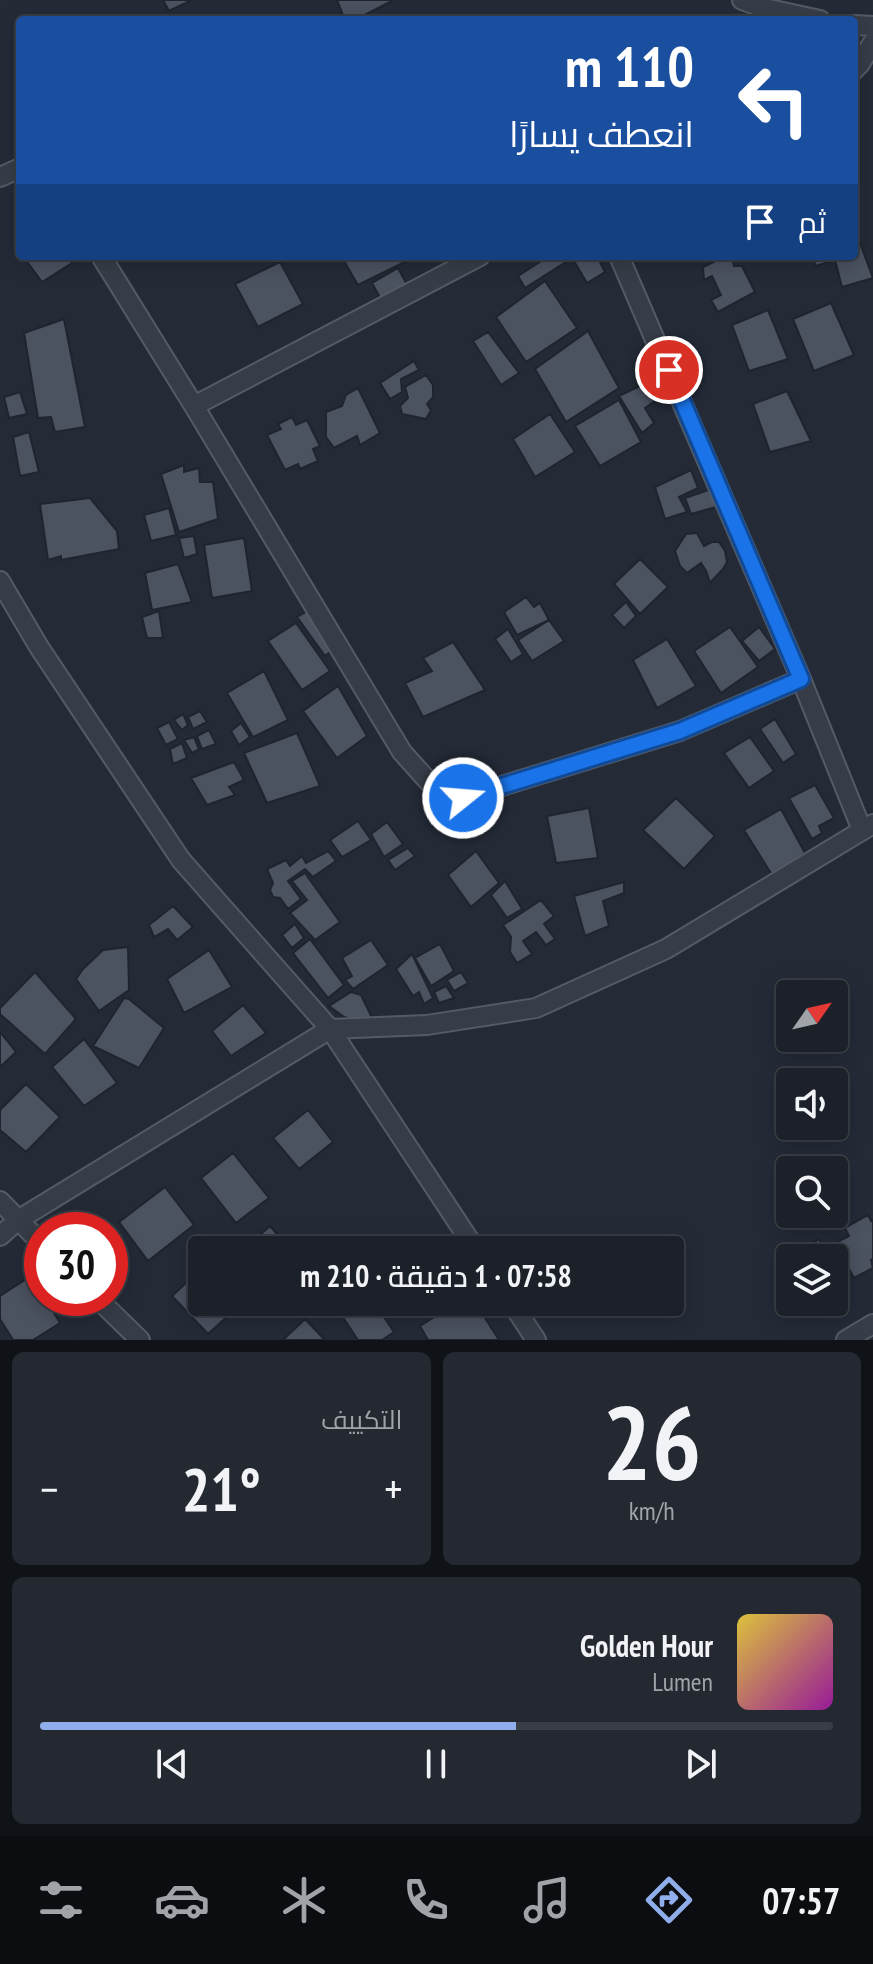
<!DOCTYPE html>
<html lang="ar">
<head>
<meta charset="utf-8">
<style>
	:root { --surface:#1b2029; --page:#242831; --text:#f1f3f6; --muted:#a0a3a8; --line:#393e46; --accent:#90aeeb }
	body { margin:0; font-family:"PT Sans Narrow",Cairo,sans-serif; background:var(--page); color:var(--text); direction:rtl; height:100vh; display:flex; flex-direction:column; font-size:30px; white-space:nowrap }
	* { box-sizing:border-box; margin:0 }
	p { font-size:26px; color:var(--muted) }
	.icon { flex:none; width:44px; height:44px; fill:none; stroke:currentColor; stroke-width:2; stroke-linecap:round; stroke-linejoin:round }
	.map { position:relative; height:1340px; overflow:hidden; direction:ltr }
	.sheet { display:flex; flex-direction:column; gap:12px; padding:12px; background:#0f1217; flex:1 }
	.sheet>* { flex:none }
	.hud { position:absolute; left:16px; top:16px; width:842px; height:244px; border-radius:8px; box-shadow:0 4px 20px #0003,0 0 0 2px var(--line); direction:rtl; background:#1a4fa0; color:#fff; overflow:hidden }
	.needle { width:52px; rotate:56deg }
	.fabs { position:absolute; left:776px; top:980px; display:grid; gap:16px }
	.fabs a { display:grid; place-items:center; width:72px; height:72px; border-radius:8px; background:var(--surface); box-shadow:0 4px 20px #0003,0 0 0 2px var(--line); font-size:40px }
	.speed { position:absolute; left:24px; top:1212px; display:flex; gap:16px; font-size:40px; font-weight:700; text-align:center }
	.speed>* { display:grid; place-content:center; width:104px; height:104px; border-radius:50%; background:var(--surface); box-shadow:0 4px 20px #0003,0 0 0 2px var(--line); line-height:1 }
	.speed .limit { border:12px solid #d22; background:#fff; color:#111 }
	.pin { position:absolute; display:grid; place-items:center; width:68px; height:68px; color:#fff; margin:-34px; border:4px solid #fff; border-radius:50%; box-shadow:0 2px 8px #0007 }
	.me { position:absolute; width:88px; margin:-44px; rotate:73deg; stroke-linejoin:round; filter:drop-shadow(0 0 6px #0008) }
	.turn { display:flex; align-items:center; gap:28px; height:168px; padding:0 32px; font-size:36px }
	.turn .icon { width:104px; height:104px; stroke-width:2.5 }
	.turn b { display:block; font-size:56px; line-height:68px }
	.then { display:flex; align-items:center; height:76px; padding:0 32px; background:#0003; gap:16px; font-size:30px }
	.big { font-size:60px; font-weight:600; line-height:1.1 }
	.sheet .tile { flex:1; display:flex; flex-direction:column; justify-content:center; gap:12px; min-width:0; padding:0 28px; border-radius:12px; background:var(--page) }
	.sheet .dial { align-items:center; gap:0 }
	.dial b { font-size:104px; line-height:1 }
	.song { display:flex; align-items:center; gap:24px }
	.cover { width:96px; height:96px; border-radius:12px; background:linear-gradient(135deg,hsl(50 70% 55%),hsl(300 70% 35%)) }
	.played { height:8px; border-radius:4px; background:linear-gradient(90deg,var(--accent) 60%,var(--line) 60%) }
	.keys { display:flex; justify-content:space-around; direction:ltr }
	.heat { display:flex; justify-content:space-between; align-items:center; font-size:44px; direction:ltr }
	.sheet .tiles { flex:1; display:grid; gap:12px; grid-template-columns:1fr 1fr }
	.tile:last-child { grid-column:span 2 }
	.trip { position:absolute; left:188px; top:1236px; width:496px; height:80px; border-radius:8px; background:var(--surface); box-shadow:0 4px 20px #0003,0 0 0 2px var(--line); font-weight:600; line-height:80px; text-align:center; direction:rtl }
	.dock { display:flex; height:128px; justify-content:space-around; align-items:center; background:#0b0d10; color:var(--muted) }
	.dock .icon { width:56px; height:56px }
	.dock .on { color:var(--accent) }
	.dock b { font-size:36px; color:var(--text) }
	.map>svg:first-child { display:block }
	.building { fill:#4b5260; stroke:#1f242e; stroke-width:2 }
	.lines { fill:none; stroke-linecap:round; stroke-linejoin:round }
	.minor-casing { stroke:#555b65; stroke-width:22 }
	.minor { stroke:#373d48; stroke-width:18 }
	.route-casing { stroke:#114b97; stroke-width:20 }
	.route { stroke:#1a73e8; stroke-width:14 }
</style>
</head>
<body>
<div class="map">
<svg width="873" height="1340" viewBox="0 0 873 1340">
	<rect width="100%" height="100%" fill="#242b37"/>
	<!-- building -->
	<path class="building" d="M163 0H192L169 11Z
		M337 0H391L392 1 355 20H345Z
		M854 227 873 278 842 287 835 260 816 266 811 256H854Z
		M23 256H68L72 263 42 282Z
		M341 256H417L358 285Z
		M549 256H567L569 260 525 288 518 276Z
		M571 256H597L605 272 587 283Z
		M726 256H732L734 266H742L755 292 718 312 711 300 721 295 712 276 704 280 703 267Z
		M280 262 303 304 258 327 235 284Z
		M398 268 410 290 383 303 372 283Z
		M545 281 577 328 526 362 496 317Z
		M831 303 854 355 814 371 793 319Z
		M768 310 788 359 749 371 732 325Z
		M64 319 85 427 55 432 51 417 38 418 24 333Z
		M588 331 619 388 566 422 535 369Z
		M488 332 519 373 501 385 473 341Z
		M414 361 419 370 401 379 402 392 390 399 380 383Z
		M426 375 433 385V397L427 404 431 410 426 419 402 414 400 406 408 398 405 387Z
		M646 383 655 401 645 408 654 423 642 433 619 396Z
		M358 388 380 433 360 445 357 436 334 448 326 437V412L342 406 346 395Z
		M787 391 811 441 770 452 753 404Z
		M20 392 27 414 9 418 4 397Z
		M619 400 641 442 600 466 575 426Z
		M550 414 575 452 535 477 513 439Z
		M292 417 296 425 307 420 320 446 313 449 318 461 300 469 298 464 285 470 267 435 281 429 278 424Z
		M29 432 39 472 20 476 13 437Z
		M184 465V472L199 468 200 482H213L218 519 179 532 161 474Z
		M691 470 698 488 679 497 687 512 665 519 655 487Z
		M711 489 716 507 691 514 685 498Z
		M90 498 117 531 119 549 61 560V556L48 560 40 504Z
		M169 508 176 535 151 541 144 515Z
		M697 533 704 546 712 542H719L725 551 727 562 723 569 710 583 706 571 701 563 687 573 680 566 675 551 686 534Z
		M194 536 197 554 184 558 179 538Z
		M244 538 252 591 212 598 204 545Z
		M640 559 668 587 640 614 614 584Z
		M178 564 192 602 152 610 145 573Z
		M526 597 534 607 540 603 549 620 517 635 504 612Z
		M626 602 636 616 624 628 612 615Z
		M311 609 335 648 325 656 297 617Z
		M159 611 163 638H147L142 617Z
		M549 620 564 641 532 661 518 640Z
		M296 623 330 671 302 690 268 641Z
		M730 627 758 667 721 693 694 651Z
		M759 627 775 649 759 661 742 641Z
		M508 629 523 654 511 662 495 639Z
		M667 639 696 686 657 708 633 660Z
		M453 642 485 690 423 717 405 683 432 671 423 658Z
		M264 671 288 720 253 737 227 693Z
		M338 686 367 736 337 758 303 711Z
		M200 711 207 722 193 729 188 717Z
		M183 714 188 725 182 730 174 720Z
		M775 719 796 754 783 763 760 729Z
		M169 722 178 739 166 745 157 728Z
		M241 723 250 737 239 745 231 731Z
		M209 730 216 744 202 749 197 736Z
		M297 733 320 786 267 803 244 753Z
		M194 737 199 749 192 753 184 740Z
		M750 737 774 771 749 788 724 753Z
		M182 743 187 758 173 764 170 749Z
		M234 762 244 780 229 787 235 795 207 805 191 778Z
		M815 785 834 818 819 826 822 833 812 839 789 798Z
		M676 798 715 836 684 869 643 830Z
		M589 808 598 858 556 863 547 816Z
		M781 809 805 853 772 875 744 830Z
		M358 821 371 840 342 857 330 840Z
		M387 822 403 844 384 857 371 834Z
		M408 848 415 856 395 870 388 860Z
		M328 851 336 861 313 877 305 869 288 881 301 899 288 909 280 898 273 897 270 890 273 883 267 869 286 860 290 866 302 856 306 863Z
		M476 851 499 883 471 907 448 875Z
		M305 873 340 922 315 940 290 913 307 900 292 881Z
		M505 881 522 909 507 918 491 895Z
		M624 882V893L603 901 609 926 585 936 574 896Z
		M541 900 554 916 544 924 555 939 546 945 536 932 523 941 532 954 517 963 510 952 511 937 503 925Z
		M173 906 193 927 177 940 168 929 154 937 149 925Z
		M295 924 304 938 292 948 282 935Z
		M310 939 344 985 328 998 293 953Z
		M371 940 388 965 353 989 345 980 352 976 342 958Z
		M440 944 454 971 431 986 415 958Z
		M128 947 129 990 99 1011 76 979 83 969 103 950Z
		M209 950 232 987 184 1013 167 979Z
		M412 954 433 998 424 1004 419 992 413 996 396 969Z
		M35 972 76 1019 45 1054 0 1014V1008Z
		M461 972 468 983 454 991 447 980Z
		M446 986 454 998 439 1003 434 992Z
		M351 992 361 995 374 1022 364 1023 344 1017 329 1006Z
		M124 998 129 999 164 1028 139 1068 93 1046Z
		M243 1005 266 1033 231 1056 212 1031Z
		M0 1032 16 1052 0 1067Z
		M84 1039 117 1083 84 1106 52 1067Z
		M26 1084 60 1117 26 1152 0 1130V1110Z
		M308 1110 333 1142 299 1169 273 1138Z
		M233 1153 269 1198 236 1223 201 1178Z
		M165 1187 194 1225 148 1261 119 1222Z
		M868 1215 871 1221 873 1220V1259L871 1260 873 1268 854 1278 835 1243 849 1236 845 1228Z
		M270 1226 291 1250H243Z
		M421 1237 430 1250H403Z
		M819 1239 822 1245 826 1243 842 1273 834 1277V1258H799L795 1252Z
		M202 1268V1302H237L240 1305 208 1334 172 1296Z
		M31 1276 42 1294V1298H45L60 1323 33 1340H13L0 1319V1296Z
		M362 1302H374L394 1332 382 1340H358L342 1316Z
		M407 1302H431L415 1313Z
		M458 1302H475L499 1340H428L420 1326Z
		M305 1319 325 1340H283Z"/>
	<g class="lines">
		<!-- minor casing -->
		<g class="minor-casing">
			<path id="minor" d="M742 0 764 8 820 20
				M854 25 873 26
				M854 70 860 64 873 42
				M0 177 20 168
				M101 256 194 406 402 752 437 791 463 798 680 731 801 679
				M619 256 801 679 862 830
				M194 406 480 256
				M0 581 39 647 181 860 330 1029 18 1220 0 1236
				M0 1201 42 1244
				M476 1250 330 1029 427 1025 536 1008 666 949 873 824
				M97 1298 140 1340
				M511 1302 536 1340
				M846 1340 873 1324"/>
		</g>
		<!-- minor -->
		<use href="#minor" class="minor"/>
	</g>
	<g class="lines">
		<!-- route casing -->
		<g class="route-casing">
			<path id="route" d="M463 798 680 731 801 679 669 370"/>
		</g>
		<!-- route -->
		<use href="#route" class="route"/>
	</g>
</svg>
<div class="fabs">
<a><svg class="needle" viewBox="-14 -14 28 28"><path d="M0-13l5 13h-10z" fill="#e53935"/><path d="M0 13l5-13h-10z" fill="#a0a3a8"/></svg></a>
<a><svg class="icon" aria-label="sound" viewBox="0 0 24 24"><path d="M4 9h4l5-4v14l-5-4H4zM17 9q2 3 0 6"/></svg></a>
<a><svg class="icon" aria-label="search" viewBox="0 0 24 24"><circle cx="10" cy="10" r="6"/><path d="M15 15l6 6"/></svg></a>
<a><svg class="icon" aria-label="layers" viewBox="0 0 24 24"><path d="M12 4l9 5-9 5-9-5zM3 14l9 5 9-5"/></svg></a>
</div>
<div class="speed"><div class="limit">30</div></div>
<div class="pin" style="left:669px;top:370px;background:#d93025"><svg class="icon" aria-label="arrive" viewBox="0 0 24 24"><path d="M6 21V4h12l-3 4 3 4H6"/></svg></div>
<svg class="me" style="left:463px;top:798px" viewBox="-20 -20 40 40"><circle r="17" fill="#1a73e8" stroke="#fff" stroke-width="3"/><path d="M0-11L8 9 0 5-8 9z" fill="#fff"/></svg>
<div class="trip">07:58 · 1 دقيقة · 210 m</div>
<div class="hud">
<div class="turn"><svg class="icon" aria-label="left" viewBox="0 0 24 24"><path d="M17 20v-9H6M10 6l-5 5 5 5"/></svg><div><b>110 m</b>انعطف يسارًا</div></div>
<div class="then">ثم<svg class="icon" aria-label="arrive" viewBox="0 0 24 24"><path d="M6 21V4h12l-3 4 3 4H6"/></svg></div>
</div>
</div>
<section class="sheet">
<div class="tiles">
<div class="tile dial"><b>26</b><p>km/h</p></div>
<div class="tile"><p>التكييف</p>
<div class="heat"><a>−</a><b class="big">21°</b><a>+</a></div>
</div>
<div class="tile">
<div class="song"><i class="cover"></i><div><b>Golden Hour</b><p>Lumen</p></div></div>
<div class="played"></div>
<div class="keys"><svg class="icon" aria-label="previous" viewBox="0 0 24 24"><path d="M18 5L8 12l10 7zM5 5v14"/></svg><svg class="icon" aria-label="pause" viewBox="0 0 24 24"><path d="M8 5v14M16 5v14"/></svg><svg class="icon" aria-label="next" viewBox="0 0 24 24"><path d="M6 5l10 7-10 7zM19 5v14"/></svg></div>
</div>
</div>
</section>
<nav class="dock">
<b>07:57</b>
<svg class="icon on" aria-label="directions" viewBox="0 0 24 24"><path d="M12 3l9 9-9 9-9-9zM9 14v-3h6M13 9l2 2-2 2"/></svg>
<svg class="icon" aria-label="music" viewBox="0 0 24 24"><path d="M9 18V5l10-2v13"/><circle cx="6" cy="18" r="3"/><circle cx="16" cy="16" r="3"/></svg>
<svg class="icon" aria-label="phone" viewBox="0 0 24 24"><path d="M5 4h4l2 5-3 2q2 4 5 5l2-3 5 2v4C11 20 4 13 5 4z"/></svg>
<svg class="icon" aria-label="climate" viewBox="0 0 24 24"><path d="M12 3v18M4 7l16 10M4 17L20 7"/></svg>
<svg class="icon" aria-label="car" viewBox="0 0 24 24"><path d="M5 17H2v-5l4-1 3-4h7l3 4 3 1v5h-3M9 17h6M6 11h13"/><circle cx="7" cy="17" r="2"/><circle cx="17" cy="17" r="2"/></svg>
<svg class="icon" aria-label="filters" viewBox="0 0 24 24"><path d="M4 7h16M4 17h16"/><circle cx="9" cy="7" r="2"/><circle cx="15" cy="17" r="2"/></svg>
</nav>
</body>
</html>
